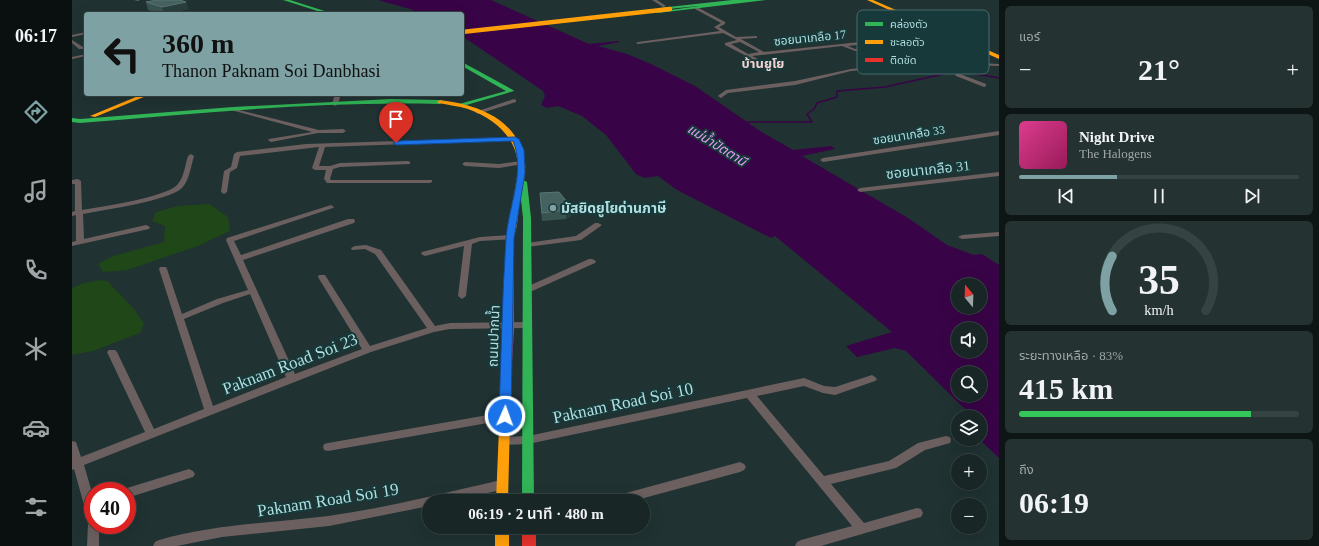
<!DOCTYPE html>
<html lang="th">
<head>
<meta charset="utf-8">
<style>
	:root { --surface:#182626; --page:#253232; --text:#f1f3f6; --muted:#9fa5a7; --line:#364343; --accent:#7ea2a4 }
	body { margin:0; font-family:"Times New Roman","Noto Sans Thai",serif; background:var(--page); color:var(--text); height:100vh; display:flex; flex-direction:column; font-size:15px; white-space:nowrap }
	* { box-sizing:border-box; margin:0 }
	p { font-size:13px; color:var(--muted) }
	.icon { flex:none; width:22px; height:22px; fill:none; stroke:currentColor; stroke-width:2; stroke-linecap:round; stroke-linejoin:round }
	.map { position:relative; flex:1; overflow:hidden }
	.panel { display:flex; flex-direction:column; gap:6px; padding:6px; background:#0d1515; width:320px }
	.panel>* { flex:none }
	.top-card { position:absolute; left:12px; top:12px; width:380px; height:84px; border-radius:4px; box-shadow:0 4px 16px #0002,0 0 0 1px var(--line); background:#7ea2a4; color:#111; overflow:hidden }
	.needle { width:26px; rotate:341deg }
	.buttons { position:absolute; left:879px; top:278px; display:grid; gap:8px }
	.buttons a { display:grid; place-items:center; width:36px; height:36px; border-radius:50%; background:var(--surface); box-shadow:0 4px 16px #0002,0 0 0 1px var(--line); font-size:20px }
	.speed { position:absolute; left:12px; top:482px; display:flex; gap:8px; font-size:20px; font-weight:700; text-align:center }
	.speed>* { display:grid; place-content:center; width:52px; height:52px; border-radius:50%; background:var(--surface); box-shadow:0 4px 16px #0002,0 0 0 1px var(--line); line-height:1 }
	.speed .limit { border:6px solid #d22; background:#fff; color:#111 }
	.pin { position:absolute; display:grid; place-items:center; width:34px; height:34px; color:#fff; margin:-41px -17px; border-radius:50% 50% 50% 0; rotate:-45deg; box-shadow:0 0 4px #0007 }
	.pin .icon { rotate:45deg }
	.me { position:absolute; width:44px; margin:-22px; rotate:2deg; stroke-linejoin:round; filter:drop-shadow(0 0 3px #0008) }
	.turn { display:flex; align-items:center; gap:14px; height:84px; padding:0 12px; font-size:18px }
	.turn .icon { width:52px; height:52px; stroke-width:2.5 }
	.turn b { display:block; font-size:28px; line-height:34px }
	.big { font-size:30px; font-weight:600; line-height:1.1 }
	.panel .tile { flex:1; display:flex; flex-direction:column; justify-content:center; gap:6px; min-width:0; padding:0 14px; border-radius:6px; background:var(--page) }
	.panel .dial { align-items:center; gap:0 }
	.dial svg { height:104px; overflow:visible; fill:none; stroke:var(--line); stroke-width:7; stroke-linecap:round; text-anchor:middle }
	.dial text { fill:var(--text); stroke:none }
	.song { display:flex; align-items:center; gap:12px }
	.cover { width:48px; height:48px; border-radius:6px; background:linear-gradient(135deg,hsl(330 70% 55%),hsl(330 70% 35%)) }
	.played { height:4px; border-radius:2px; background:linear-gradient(90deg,var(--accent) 35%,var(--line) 35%) }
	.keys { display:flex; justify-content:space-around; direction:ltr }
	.heat { display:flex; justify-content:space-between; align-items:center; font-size:22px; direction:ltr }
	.charge { height:6px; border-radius:3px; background:linear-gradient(90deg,#34c759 83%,var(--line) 0) }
	.trip { position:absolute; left:350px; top:494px; width:228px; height:40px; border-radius:20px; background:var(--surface); box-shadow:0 4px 16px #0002,0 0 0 1px var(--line); font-weight:600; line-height:40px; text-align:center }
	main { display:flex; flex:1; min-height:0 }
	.tab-bar { display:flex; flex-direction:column; width:72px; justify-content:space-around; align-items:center; background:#0a0f0f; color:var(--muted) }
	.tab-bar .icon { width:28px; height:28px }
	.tab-bar .current { color:var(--accent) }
	.tab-bar b { font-size:18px; color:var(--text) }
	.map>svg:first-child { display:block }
	.green { fill:#1f4717 }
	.water { fill:#390447; fill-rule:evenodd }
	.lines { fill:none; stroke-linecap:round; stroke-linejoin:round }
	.stream { stroke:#390447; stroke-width:1.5 }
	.street { fill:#6c5f5f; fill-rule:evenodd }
	.fast { fill:#30b455; fill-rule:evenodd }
	.slow { fill:#ff9f0a; fill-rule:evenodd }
	.jam { fill:#e5322d; fill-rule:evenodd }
	.slow-bridge { stroke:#ff9f0a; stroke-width:4.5 }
	.wall { fill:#395351 }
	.shaded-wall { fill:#2a3f3e }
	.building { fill:#466260; stroke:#577574 }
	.route { fill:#1a73e8; stroke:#114b97 }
	.poi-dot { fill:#7ea2a4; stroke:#18393a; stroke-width:1.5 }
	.labels { text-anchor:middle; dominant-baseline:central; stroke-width:4; stroke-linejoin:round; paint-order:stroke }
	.far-street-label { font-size:12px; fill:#b1dfe1; stroke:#18393a }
	.far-quarter-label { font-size:13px; font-weight:bold; fill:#f5d2d1; stroke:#18393a }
	.far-water-label { font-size:13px; font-style:italic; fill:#e99dfc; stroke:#18393a }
	.street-label { font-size:14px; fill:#b1dfe1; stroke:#18393a }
	.poi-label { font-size:14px; font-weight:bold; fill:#b1dfe1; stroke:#18393a; text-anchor:start }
	.near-street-label { font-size:17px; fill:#b1dfe1; stroke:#18393a }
	.key { fill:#18393a; stroke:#466b6c; stroke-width:1 }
	.key-label { font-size:11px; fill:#b1dfe1 }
</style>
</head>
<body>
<main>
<nav class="tab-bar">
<b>06:17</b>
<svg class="icon current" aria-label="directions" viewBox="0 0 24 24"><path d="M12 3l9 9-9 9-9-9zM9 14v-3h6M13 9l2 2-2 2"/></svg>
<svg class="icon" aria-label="music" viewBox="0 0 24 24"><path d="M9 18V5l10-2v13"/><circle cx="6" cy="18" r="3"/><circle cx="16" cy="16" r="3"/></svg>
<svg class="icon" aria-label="phone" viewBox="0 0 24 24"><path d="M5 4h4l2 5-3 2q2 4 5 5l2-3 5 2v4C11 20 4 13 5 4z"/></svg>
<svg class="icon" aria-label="climate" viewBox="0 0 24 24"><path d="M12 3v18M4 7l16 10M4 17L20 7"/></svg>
<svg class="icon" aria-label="car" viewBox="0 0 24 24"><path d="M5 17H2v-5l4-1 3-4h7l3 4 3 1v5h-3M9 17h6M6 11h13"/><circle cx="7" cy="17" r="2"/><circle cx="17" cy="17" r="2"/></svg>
<svg class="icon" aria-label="filters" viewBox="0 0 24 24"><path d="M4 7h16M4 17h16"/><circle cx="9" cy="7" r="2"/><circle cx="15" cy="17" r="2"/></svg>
</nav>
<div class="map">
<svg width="927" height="546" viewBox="0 0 927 546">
	<rect width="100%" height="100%" fill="#203232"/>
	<!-- green -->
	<path class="green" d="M137 204 156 217 158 231 126 246 55 270 31 272 26 264 41 256 92 242 93 226 80 221 84 212 106 206Z
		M29 280 35 281 62 309 72 324 68 333 21 351 0 355V288L12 283Z"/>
	<!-- water -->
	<path class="water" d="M306 0H419L517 44 546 41 548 42 526 46 555 54 579 64 623 86 688 131 721 150 759 146 763 149 730 156 836 218 875 245 902 255 910 254 927 265V458L907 439 908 417H896L898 414 834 351 823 348 785 357 774 346 820 332 703 236 699 238 605 190 586 176 572 178 564 174 534 135 510 116 486 106 475 108 469 105 473 96 471 91 390 36V14H348L338 9ZM886 285H908V307H886ZM886 329H908V351H886ZM886 373H908V395H886Z"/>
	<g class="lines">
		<!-- stream -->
		<path class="stream" d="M674 122H740L735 114 742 109 745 103 765 97V91L813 87 867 75 878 71H887L927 78"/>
		<!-- street -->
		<path class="street" d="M62 0H68L66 1Z
			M580 0H585L594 6 591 7Z
			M623 7H625L653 22V24L647 27 664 37 685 36V38H683L669 39 692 52 875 33 877 34V35L818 41 854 62 872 61 927 64V66L877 64 885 69 888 74 914 84V86L912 87 884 76 881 71 871 63 779 71 723 85 656 93 649 98 646 96 647 95 654 90 723 81 779 69 848 62 812 42 799 43 804 46V48L783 51 770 46 680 56 686 59V61H684L653 45V43L665 40 651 33 566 44 564 43 566 42 648 31 642 27 649 23 623 9ZM668 42 687 52 676 54 659 44ZM793 44 798 46 783 49 776 46Z
			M14 32V34L0 37V35Z
			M0 40 11 47V49H7L0 43Z
			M14 54V56L0 59V57Z
			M263 94H269L266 104 263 106 260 104Z
			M442 99 444 100V102L406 114 403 112Z
			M159 108 247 130 271 129 274 131 271 133H246L199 142 196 140 197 139 240 132 159 110Z
			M927 131V135L751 162 748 160 751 158Z
			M443 137 446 139 445 140 253 147 247 166H258L268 163 336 161 338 162V164L268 167 261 169 258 179 259 180H360V182L358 183H255L252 179 254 170H243L240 168 247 147 168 156 165 168 158 172 155 192 152 194 149 192 152 171 159 167 162 154 165 152 234 144Z
			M119 154 122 156C119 166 117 181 110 188 96 201 31 210 11 214L12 239 74 225 78 227 77 229 0 246V242L4 241V215L0 216V212L3 211V184H0V180L6 179 9 181 10 210C29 207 94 197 105 185 112 178 113 165 116 156Z
			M449 161 451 162V164L427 168 393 166 390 164 393 162 427 164Z
			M927 172V176L788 192 785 190 788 188Z
			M259 205 262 207 261 208 162 241 169 255 276 219H282L283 221 282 223 171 260 223 374 290 349 246 277 247 275H253L298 346 355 328 303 254 293 249 280 250 279 248 283 246 294 245 309 250 363 326 378 323 455 322 458 323 459 325 458 327 455 328 378 329 362 332 299 352 12 465 21 496V525H27V546H15L16 524 12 505 2 469 0 470V441L4 442 9 457 73 432 35 352 37 350H43L45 352 82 429 132 409 87 269 88 267H94L95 269 110 314 145 299 176 290 154 240 155 238ZM178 294 214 377 141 406 112 319 151 303Z
			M523 223H526L530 225 509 240 455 247 451 245 455 243 504 236Z
			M927 232V236L890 239 886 237 890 235Z
			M438 235 442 237 441 239 408 241 400 244 394 296 390 299 386 296 392 246 353 256 349 254 350 252 408 237Z
			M517 259H520L524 261 523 263 458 292 455 293 451 290 452 288Z
			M800 375 803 377 805 379 803 381 763 395 751 393 732 386 685 396 752 476 817 461 846 443 874 436 878 437 879 440 878 443 853 450 824 468 759 484 792 523 845 508 849 509 851 513 849 517 845 518 749 546H723L725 542 729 540 780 526 675 398 456 444 432 445 428 444 427 441 428 438 432 437 456 436 732 378 752 386 763 387Z
			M433 412 437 413 438 416 437 419 433 420 256 451 252 450 251 447 252 444 256 443Z
			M668 462 672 464 674 467 672 470 668 472 561 501H537L539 497 543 496Z
			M117 469 121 471 123 474 121 477 55 498V491H50L55 488Z
			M429 480 433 482 435 485 433 488 429 490 379 501H357V506L257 526 150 537 105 546H81L83 542 87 540C142 524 199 523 256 516 314 508 372 493 429 480Z"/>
		<!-- fast -->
		<path class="fast" d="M211 0H218L262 14H255Z
			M660 0H694L586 13 584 12 627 6 585 10 587 8Z
			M390 62 441 90 442 91 391 106H387V104L434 91 390 66Z
			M319 99 368 100 371 102 368 104C248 101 128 113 8 123L0 122V118L8 119 161 107Z
			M448 180H451L455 182 459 218 462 501H450L451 218 447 182Z"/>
		<!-- slow -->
		<path class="slow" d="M795 0H801L927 55V59Z
			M71 94H79L23 117 18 116Z
			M368 100C399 104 434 114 448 145 451 152 454 161 453 169 453 179 450 190 448 199 446 211 446 228 441 239H435L434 237C437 221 440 205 443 189 444 182 446 174 446 168 446 138 422 118 396 109 386 106 376 105 366 103L365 102Z
			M434 375 438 376 439 379 436 501H424L429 379 430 376Z
			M423 527H437V546H423Z"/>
		<!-- jam -->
		<path class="jam" d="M438 234 442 237V330L439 379 438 382 434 383 430 382 429 379 432 330 434 237Z
			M450 527H464V546H450Z"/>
		<!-- slow-bridge -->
		<path class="slow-bridge" d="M390 32 598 9"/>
	</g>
	<!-- wall -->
	<path class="wall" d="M74 2H114L116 9 94 14H91L76 10Z
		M487 192 499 216 494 219 470 221 468 201V193Z"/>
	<!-- shaded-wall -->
	<path class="shaded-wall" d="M114 2 116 9 92 14 90 7Z
		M500 208 499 216 494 219V210Z"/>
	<!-- building -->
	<path class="building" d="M85 0H108L114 2 90 7 74 2Z
		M487 192 500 208 494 210 470 213 468 193Z"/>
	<!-- route -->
	<path class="route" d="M443 137 447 139 452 150 453 173 442 238 439 416 437 419 433 420 429 419 427 416C429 357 430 298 434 239 436 207 454 172 441 141L324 145 321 143 324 141Z"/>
	<!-- markers -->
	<circle class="poi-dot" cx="481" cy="208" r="4"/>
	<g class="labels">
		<!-- far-street labels -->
		<g class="far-street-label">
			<text transform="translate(738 38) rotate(-6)">ซอยนาเกลือ 17</text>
			<text transform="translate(837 135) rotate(-9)">ซอยนาเกลือ 33</text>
		</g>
		<!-- far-quarter labels -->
		<g class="far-quarter-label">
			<text x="691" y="63">บ้านยูโย</text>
		</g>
		<!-- far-water labels -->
		<g class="far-water-label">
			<text transform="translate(645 145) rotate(32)">แม่น้ำปัตตานี</text>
		</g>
		<!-- street labels -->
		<g class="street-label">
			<text transform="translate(856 170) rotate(-6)">ซอยนาเกลือ 31</text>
			<text transform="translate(422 336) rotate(-88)">ถนนปากน้ำ</text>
		</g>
		<!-- poi labels -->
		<g class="poi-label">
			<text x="489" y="208">มัสยิดยูโยด่านภาษี</text>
		</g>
		<!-- near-street labels -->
		<g class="near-street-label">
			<text transform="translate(218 364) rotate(-21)">Paknam Road Soi 23</text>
			<text transform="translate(551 403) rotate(-12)">Paknam Road Soi 10</text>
			<text transform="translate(256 500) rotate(-9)">Paknam Road Soi 19</text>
		</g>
	</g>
	<!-- legend -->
	<rect x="785" y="10" width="132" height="64" rx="6" class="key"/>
	<rect x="793" y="22" width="18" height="4" fill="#30b455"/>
	<rect x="793" y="40" width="18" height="4" fill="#ff9f0a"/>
	<rect x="793" y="58" width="18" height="4" fill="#e5322d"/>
	<g class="key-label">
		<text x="818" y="28">คล่องตัว</text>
		<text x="818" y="46">ชะลอตัว</text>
		<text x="818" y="64">ติดขัด</text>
	</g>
</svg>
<div class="buttons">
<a><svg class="needle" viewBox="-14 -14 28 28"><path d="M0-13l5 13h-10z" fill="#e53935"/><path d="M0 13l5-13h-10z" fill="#9fa5a7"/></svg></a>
<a><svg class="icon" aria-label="sound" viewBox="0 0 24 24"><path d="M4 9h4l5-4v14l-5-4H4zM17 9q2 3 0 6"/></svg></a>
<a><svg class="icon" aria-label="search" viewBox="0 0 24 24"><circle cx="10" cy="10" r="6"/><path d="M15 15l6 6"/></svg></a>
<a><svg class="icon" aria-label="layers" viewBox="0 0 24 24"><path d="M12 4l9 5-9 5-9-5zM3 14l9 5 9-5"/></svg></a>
<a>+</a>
<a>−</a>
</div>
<div class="speed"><div class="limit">40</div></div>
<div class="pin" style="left:324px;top:143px;background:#d93025"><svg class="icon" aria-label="arrive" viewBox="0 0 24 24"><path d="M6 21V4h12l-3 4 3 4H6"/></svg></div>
<svg class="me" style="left:433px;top:416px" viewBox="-20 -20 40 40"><circle r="17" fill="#1a73e8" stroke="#fff" stroke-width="3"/><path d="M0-11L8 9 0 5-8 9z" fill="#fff"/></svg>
<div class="trip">06:19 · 2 นาที · 480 m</div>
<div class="top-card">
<div class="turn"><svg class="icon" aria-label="left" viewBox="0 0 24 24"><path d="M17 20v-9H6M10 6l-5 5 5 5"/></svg><div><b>360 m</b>Thanon Paknam Soi Danbhasi</div></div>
</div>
</div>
<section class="panel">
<div class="tile"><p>แอร์</p>
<div class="heat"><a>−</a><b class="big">21°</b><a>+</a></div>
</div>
<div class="tile">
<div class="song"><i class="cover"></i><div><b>Night Drive</b><p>The Halogens</p></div></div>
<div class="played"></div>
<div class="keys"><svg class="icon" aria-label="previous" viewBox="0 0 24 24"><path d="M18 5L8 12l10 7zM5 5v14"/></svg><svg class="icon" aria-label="pause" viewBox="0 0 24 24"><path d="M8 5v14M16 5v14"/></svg><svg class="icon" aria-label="next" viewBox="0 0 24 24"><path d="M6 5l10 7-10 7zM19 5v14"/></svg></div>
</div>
<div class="tile dial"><svg viewBox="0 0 100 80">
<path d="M14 69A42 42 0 1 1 86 69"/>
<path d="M14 69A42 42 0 0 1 14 27" stroke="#7ea2a4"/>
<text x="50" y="56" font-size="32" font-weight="700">35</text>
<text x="50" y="72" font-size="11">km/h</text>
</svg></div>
<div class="tile"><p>ระยะทางเหลือ · 83%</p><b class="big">415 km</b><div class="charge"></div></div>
<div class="tile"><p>ถึง</p><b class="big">06:19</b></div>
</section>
</main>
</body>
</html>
